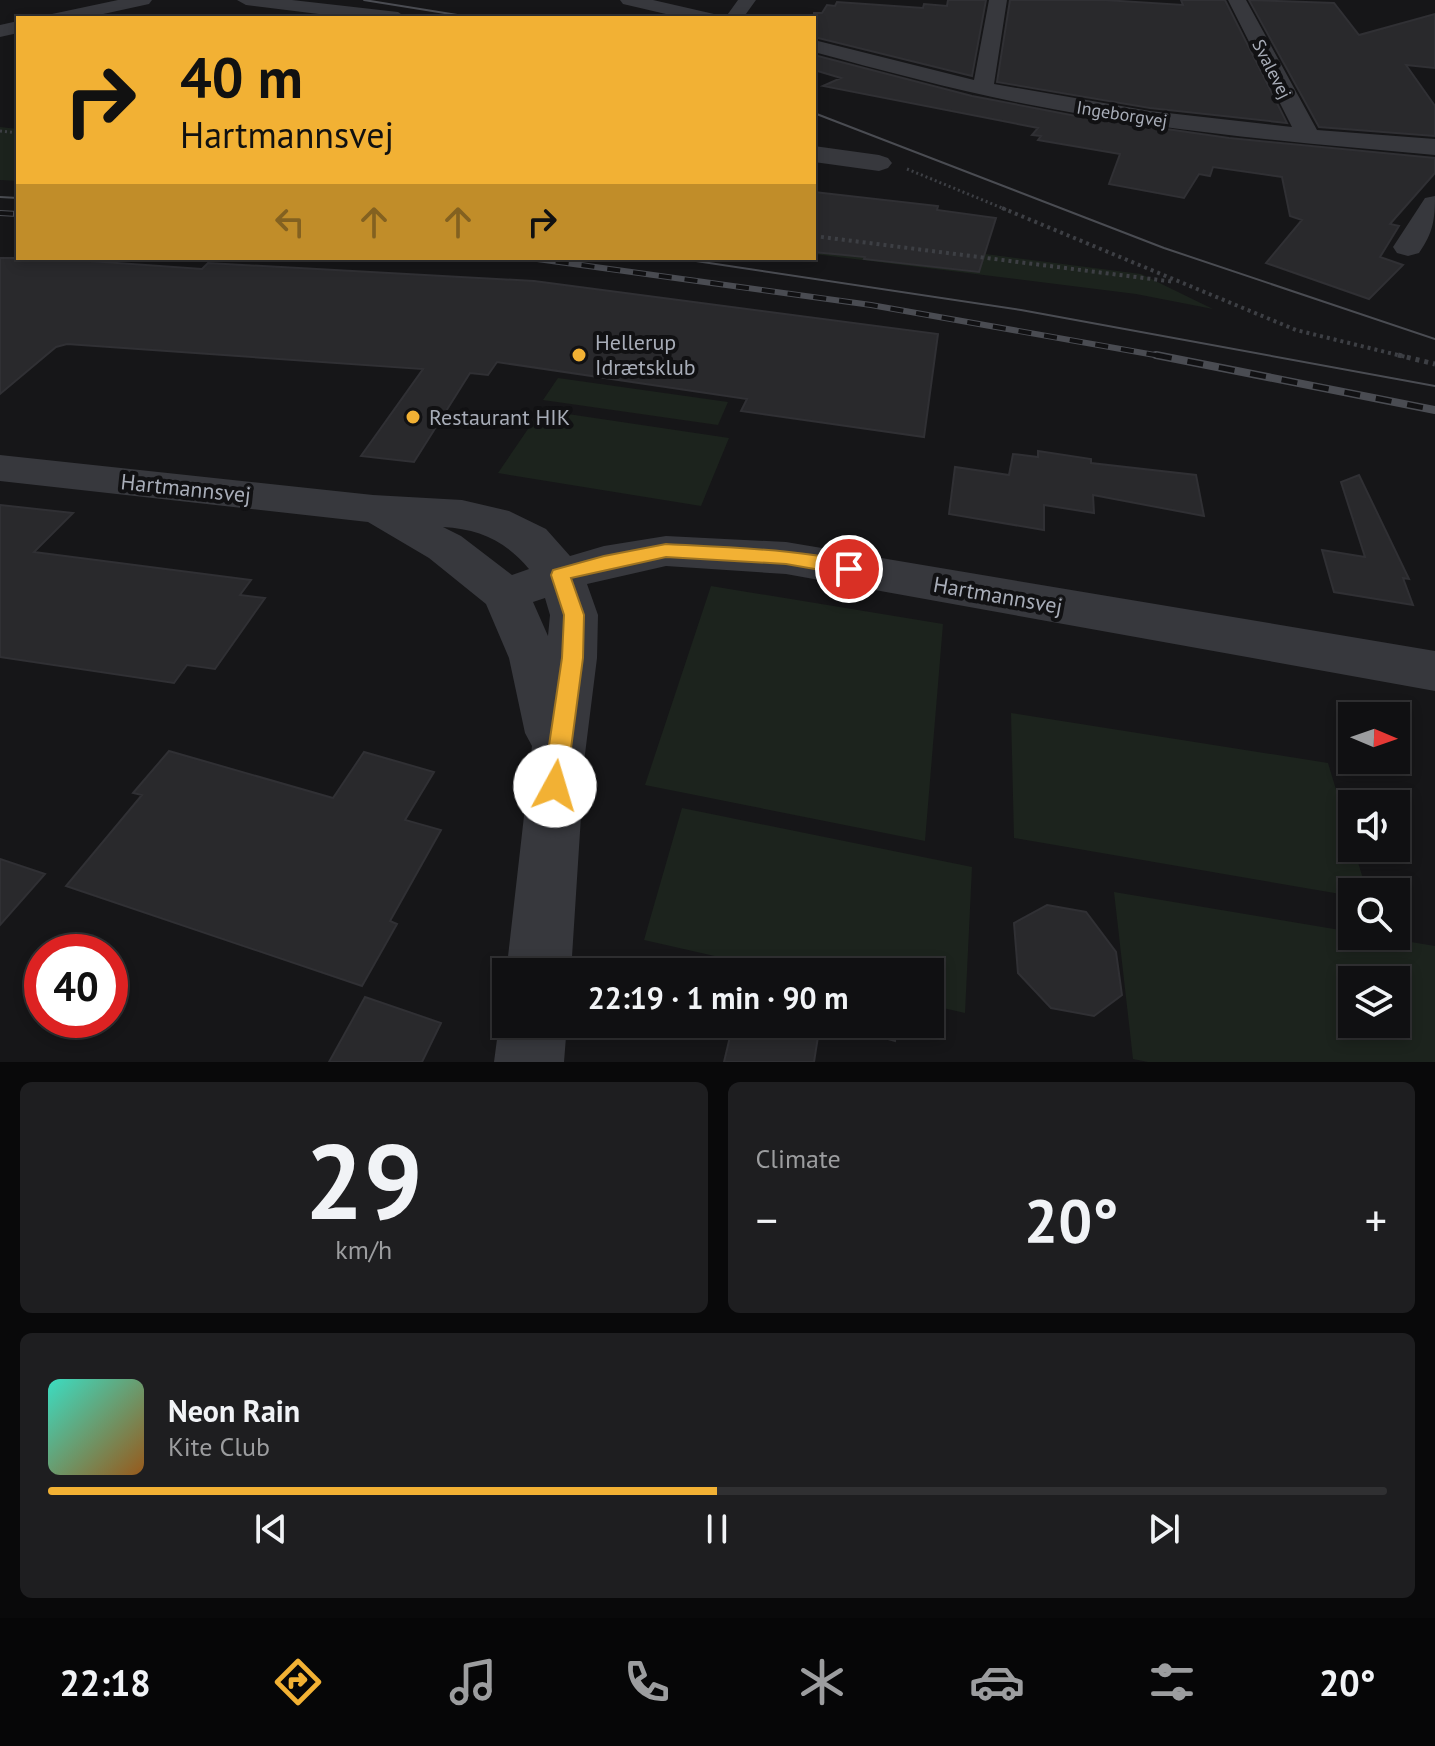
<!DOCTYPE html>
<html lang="en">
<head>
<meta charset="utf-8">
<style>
	:root { --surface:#101012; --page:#1e1e20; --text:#f1f3f6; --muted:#9c9d9f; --line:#303032; --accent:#f2b134 }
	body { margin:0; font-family:"PT Sans",sans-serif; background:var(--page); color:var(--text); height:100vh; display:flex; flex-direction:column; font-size:30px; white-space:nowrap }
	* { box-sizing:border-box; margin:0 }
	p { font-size:26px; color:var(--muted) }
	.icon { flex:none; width:44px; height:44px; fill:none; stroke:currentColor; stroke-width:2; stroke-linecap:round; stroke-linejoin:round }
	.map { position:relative; height:1062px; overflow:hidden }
	.drawer { display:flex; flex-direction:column; gap:20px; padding:20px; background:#09090a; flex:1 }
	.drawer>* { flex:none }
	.top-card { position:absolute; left:16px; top:16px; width:800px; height:244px; border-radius:0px; box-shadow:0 4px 12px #0003,0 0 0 2px var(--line); background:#f2b134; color:#111; overflow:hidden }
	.needle { width:52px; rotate:92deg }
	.tools { position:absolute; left:1338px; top:702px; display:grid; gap:16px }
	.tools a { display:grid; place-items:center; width:72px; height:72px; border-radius:0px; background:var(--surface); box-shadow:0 4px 12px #0003,0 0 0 2px var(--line); font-size:40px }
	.speed { position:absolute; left:24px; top:934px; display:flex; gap:16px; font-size:40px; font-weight:700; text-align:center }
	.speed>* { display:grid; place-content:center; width:104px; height:104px; border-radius:50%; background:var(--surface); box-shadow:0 4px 12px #0003,0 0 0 2px var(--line); line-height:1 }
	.speed .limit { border:12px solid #d22; background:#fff; color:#111 }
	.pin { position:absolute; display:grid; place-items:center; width:68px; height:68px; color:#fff; margin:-34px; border:4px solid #fff; border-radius:50%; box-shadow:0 2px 8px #0007 }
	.me { position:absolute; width:88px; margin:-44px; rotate:6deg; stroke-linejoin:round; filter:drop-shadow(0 0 6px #0008) }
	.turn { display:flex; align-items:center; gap:28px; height:168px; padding:0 32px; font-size:36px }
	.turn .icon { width:104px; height:104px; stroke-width:2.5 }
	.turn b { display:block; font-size:56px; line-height:68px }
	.lanes { display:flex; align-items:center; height:76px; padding:0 32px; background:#0003; justify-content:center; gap:40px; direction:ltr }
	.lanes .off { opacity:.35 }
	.big { font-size:60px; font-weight:700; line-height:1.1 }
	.drawer .card { flex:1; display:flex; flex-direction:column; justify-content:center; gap:12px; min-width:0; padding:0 28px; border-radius:12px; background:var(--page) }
	.drawer .dial { align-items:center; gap:0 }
	.dial b { font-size:104px; line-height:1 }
	.song { display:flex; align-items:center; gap:24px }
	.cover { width:96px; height:96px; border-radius:12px; background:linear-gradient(135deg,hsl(170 70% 55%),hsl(30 70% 35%)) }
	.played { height:8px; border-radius:4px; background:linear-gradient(90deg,var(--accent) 50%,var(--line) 50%) }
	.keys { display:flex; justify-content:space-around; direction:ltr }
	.heat { display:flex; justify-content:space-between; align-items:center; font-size:44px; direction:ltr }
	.drawer .tiles { flex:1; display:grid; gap:20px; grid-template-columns:1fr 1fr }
	.card:last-child { grid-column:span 2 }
	.trip { position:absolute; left:492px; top:958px; width:452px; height:80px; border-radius:0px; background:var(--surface); box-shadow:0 4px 12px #0003,0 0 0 2px var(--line); font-weight:700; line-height:80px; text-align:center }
	.dock { display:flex; height:128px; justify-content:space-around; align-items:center; background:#060607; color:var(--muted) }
	.dock .icon { width:56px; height:56px }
	.dock .current { color:var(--accent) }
	.dock b { font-size:36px; color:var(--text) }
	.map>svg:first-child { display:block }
	.green { fill:#1c231d; fill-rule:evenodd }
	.building { fill:#29292c; stroke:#303034; stroke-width:2 }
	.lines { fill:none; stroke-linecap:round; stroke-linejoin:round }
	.path-far2 { stroke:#3d3f44; stroke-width:3; stroke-dasharray:2 3; stroke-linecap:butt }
	.path-far1 { stroke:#3d3f44; stroke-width:4; stroke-dasharray:3 4; stroke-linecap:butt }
	.path { stroke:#3d3f44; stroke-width:5; stroke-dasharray:4 5; stroke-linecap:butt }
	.minor { fill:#37383d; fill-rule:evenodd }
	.tram { stroke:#4a4c52; stroke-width:2 }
	.rail-far1-casing { stroke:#4a4c52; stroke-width:6 }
	.rail-casing { stroke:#4a4c52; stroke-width:8 }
	.rail-far1 { stroke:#111113; stroke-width:4; stroke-dasharray:13; stroke-linecap:butt }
	.rail { stroke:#111113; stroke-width:5; stroke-dasharray:16; stroke-linecap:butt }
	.route { fill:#f2b134; stroke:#9d7322; stroke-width:2 }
	.poi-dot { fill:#f2b134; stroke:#111113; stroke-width:3 }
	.labels { text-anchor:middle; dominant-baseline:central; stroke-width:8; stroke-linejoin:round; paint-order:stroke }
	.far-street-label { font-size:18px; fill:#a8adb8; stroke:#111113 }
	.poi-label { font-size:22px; fill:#a8adb8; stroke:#111113; text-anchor:start }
	.street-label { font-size:22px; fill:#a8adb8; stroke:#111113 }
</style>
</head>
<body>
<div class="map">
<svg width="1435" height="1062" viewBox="0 0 1435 1062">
	<rect width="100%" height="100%" fill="#161618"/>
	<!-- green -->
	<path class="green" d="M0 127 18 129V181L0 180Z
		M814 232 1141 274 1213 309 1136 294 814 254Z
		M558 378 728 402 718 425 543 400Z
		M541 410 729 438 701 506 498 473Z
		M711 586 943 624 925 841 645 785Z
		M1011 713 1328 763 1367 892H1352V896L1014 838Z
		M682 808 972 867 965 1013 930 1005V972H785L644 940Z
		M1114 892 1352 932V936H1375L1435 946V1062H1148L1133 1059ZM1352 980H1396V1024H1352Z"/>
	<!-- building -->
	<path class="building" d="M948 0H986L972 76 814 37V13H822L827 5 835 6 837 2 923 8 924 4 947 6Z
		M1010 0H1104L1183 5 1181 0H1225L1287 123 1150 108 997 82Z
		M1249 0 1334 3 1359 35 1435 14V68L1406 65 1435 106V136L1319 127Z
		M814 55 972 96 1076 116 1229 138 1435 158V173L1390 224 1399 226 1380 257 1403 265 1369 299 1266 263 1302 220 1290 216 1282 177 1213 167 1210 176 1199 174 1184 198 1109 184 1120 154 1038 140 1041 136 1032 135 1038 128 823 86 841 78 814 70Z
		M814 192 938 206 937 210 996 218 979 272 864 259 865 257 814 252Z
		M0 258H93L89 261 202 269 208 263 534 281 938 334 924 437 741 411 747 399 497 362 488 375 470 373 414 462 361 456 423 369 67 344 56 347 0 394Z
		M1038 451 1091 459V463L1196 475 1204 516 1093 495 1094 513 1044 505V530L949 514 955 467 1009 475 1013 454 1038 457Z
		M1359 475 1409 579 1403 578 1413 605 1334 592 1322 550 1365 557 1341 482Z
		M0 505 73 513 34 552 251 580 240 595 265 598 215 669 187 665 174 683 0 657Z
		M169 751 333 798 364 752 434 772 405 820 441 830 390 921 397 924 362 986 66 886 142 795 133 793Z
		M0 859 45 874 0 925Z
		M1047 905 1086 912 1116 952 1122 995 1094 1016 1051 1008 1018 973 1014 923Z
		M365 997 441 1023 422 1062H329Z
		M733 1024H820L814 1062H724Z
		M834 1024H897L895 1041Z"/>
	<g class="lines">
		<!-- path-far2 -->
		<path class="path-far2" d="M0 131 18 133
			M907 169 1007 210"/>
		<!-- path-far1 -->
		<path class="path-far1" d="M1002 208 1296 330 1406 357
			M814 236 1175 282"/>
		<!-- path -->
		<path class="path" d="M1398 355 1435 364"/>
		<!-- minor -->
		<path class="minor" d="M118 0H152L149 4 85 18H50L52 14Z
			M237 0H292L398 12 407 18H351L246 5Z
			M620 0H653L714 14 716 18H683L623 4Z
			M738 0H756L743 18H725Z
			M989 0H1007L994 84 1150 111 1292 127 1228 0H1246L1317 130 1435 139V155C1298 143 1161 131 1026 104 955 90 884 71 814 52V40L974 80Z
			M18 21V33L0 37V25Z
			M814 146 879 155 888 158 892 163 888 168 879 171 814 162Z
			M1435 196C1435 220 1433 233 1419 253L1408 256 1397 253 1393 247 1425 198Z
			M0 455 373 495 462 500 509 511 546 529 570 556 604 546 666 536 786 542 1435 651V691L786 574 666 566 587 584 598 615 597 658 585 754 571 972 506 974 532 746 525 733 509 658 486 604 429 558 368 522 0 481ZM443 527C479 529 506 541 529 569L512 575 461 536ZM545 598 550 615 548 636 533 602Z
			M506 1007V1024H567L564 1062H494L499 1024Z"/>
		<!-- tram -->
		<path class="tram" d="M364 0 476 18
			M814 113 1164 248 1435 339
			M0 197 18 198
			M676 258 1021 310 1435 386"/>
		<!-- rail-far1 casing -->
		<g class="rail-far1-casing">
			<path id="rail-far1" d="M0 213 18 214
				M530 258 871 305 1166 357"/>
		</g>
		<!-- rail casing -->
		<g class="rail-casing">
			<path id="rail" d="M1156 355 1435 410"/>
		</g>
		<!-- rail-far1 -->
		<use href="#rail-far1" class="rail-far1"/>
		<!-- rail -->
		<use href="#rail" class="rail"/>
	</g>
	<!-- route -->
	<path class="route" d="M666 544C697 546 845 550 858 569L849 575 786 564 666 557 571 578 584 615 583 658 566 786 563 793 555 796 546 793 543 786 562 658 564 615 551 575 553 570 604 556Z"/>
	<!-- markers -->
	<g class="poi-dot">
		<circle cx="579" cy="355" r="8"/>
		<circle cx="413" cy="417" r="8"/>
	</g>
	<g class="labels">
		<!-- far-street labels -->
		<g class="far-street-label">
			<text transform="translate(1272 69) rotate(63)">Svalevej</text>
			<text transform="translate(1122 114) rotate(9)">Ingeborgvej</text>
		</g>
		<!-- poi labels -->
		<g class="poi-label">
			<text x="595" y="342">Hellerup<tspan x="595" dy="25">Idrætsklub</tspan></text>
			<text x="429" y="417">Restaurant HIK</text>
		</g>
		<!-- street labels -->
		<g class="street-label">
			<text transform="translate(186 488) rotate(6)">Hartmannsvej</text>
			<text transform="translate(998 595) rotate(10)">Hartmannsvej</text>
		</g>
	</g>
</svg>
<div class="tools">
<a><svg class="needle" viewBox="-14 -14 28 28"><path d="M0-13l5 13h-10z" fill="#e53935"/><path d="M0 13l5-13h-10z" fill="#9c9d9f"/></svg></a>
<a><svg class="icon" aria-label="sound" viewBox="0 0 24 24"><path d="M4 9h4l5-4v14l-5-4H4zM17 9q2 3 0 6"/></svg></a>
<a><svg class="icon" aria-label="search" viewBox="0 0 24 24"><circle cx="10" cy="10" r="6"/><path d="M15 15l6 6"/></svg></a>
<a><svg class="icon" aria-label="layers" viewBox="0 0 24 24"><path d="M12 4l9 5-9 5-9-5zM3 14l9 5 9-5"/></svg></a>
</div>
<div class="speed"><div class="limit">40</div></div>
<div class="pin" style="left:849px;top:569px;background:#d93025"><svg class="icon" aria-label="arrive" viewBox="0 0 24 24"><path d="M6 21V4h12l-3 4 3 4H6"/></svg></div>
<svg class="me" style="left:555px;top:786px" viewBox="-20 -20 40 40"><circle r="19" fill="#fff"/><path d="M0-13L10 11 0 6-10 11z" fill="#f2b134"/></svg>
<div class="trip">22:19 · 1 min · 90 m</div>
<div class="top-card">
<div class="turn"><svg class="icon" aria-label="right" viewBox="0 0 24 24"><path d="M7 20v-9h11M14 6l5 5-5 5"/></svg><div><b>40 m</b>Hartmannsvej</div></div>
<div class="lanes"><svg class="icon off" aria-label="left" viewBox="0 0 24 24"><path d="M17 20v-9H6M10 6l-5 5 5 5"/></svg><svg class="icon off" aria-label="ahead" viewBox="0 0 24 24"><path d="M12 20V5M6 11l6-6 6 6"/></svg><svg class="icon off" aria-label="ahead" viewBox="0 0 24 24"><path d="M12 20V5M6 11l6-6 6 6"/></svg><svg class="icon" aria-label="right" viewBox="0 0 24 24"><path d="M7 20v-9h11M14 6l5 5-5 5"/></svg></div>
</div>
</div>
<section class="drawer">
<div class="tiles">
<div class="card dial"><b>29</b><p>km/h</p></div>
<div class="card"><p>Climate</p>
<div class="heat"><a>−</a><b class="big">20°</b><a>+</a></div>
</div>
<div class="card">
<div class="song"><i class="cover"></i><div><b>Neon Rain</b><p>Kite Club</p></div></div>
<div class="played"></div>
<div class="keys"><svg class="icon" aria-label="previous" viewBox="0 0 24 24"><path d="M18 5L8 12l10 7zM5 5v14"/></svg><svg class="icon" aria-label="pause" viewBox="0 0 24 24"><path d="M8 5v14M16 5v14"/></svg><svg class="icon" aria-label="next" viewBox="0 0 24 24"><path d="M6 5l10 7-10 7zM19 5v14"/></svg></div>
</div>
</div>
</section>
<nav class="dock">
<b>22:18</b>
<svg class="icon current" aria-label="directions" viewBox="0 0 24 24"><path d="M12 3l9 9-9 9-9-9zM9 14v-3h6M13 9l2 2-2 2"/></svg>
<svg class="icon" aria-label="music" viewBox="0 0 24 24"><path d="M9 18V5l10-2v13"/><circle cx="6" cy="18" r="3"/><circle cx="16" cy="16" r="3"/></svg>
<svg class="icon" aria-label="phone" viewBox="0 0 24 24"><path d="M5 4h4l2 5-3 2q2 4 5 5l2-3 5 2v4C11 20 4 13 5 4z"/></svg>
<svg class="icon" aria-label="climate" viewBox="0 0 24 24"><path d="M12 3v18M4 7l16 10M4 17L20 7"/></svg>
<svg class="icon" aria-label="car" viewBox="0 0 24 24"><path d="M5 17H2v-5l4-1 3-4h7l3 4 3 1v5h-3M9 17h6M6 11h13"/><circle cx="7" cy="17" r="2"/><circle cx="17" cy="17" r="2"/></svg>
<svg class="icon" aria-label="filters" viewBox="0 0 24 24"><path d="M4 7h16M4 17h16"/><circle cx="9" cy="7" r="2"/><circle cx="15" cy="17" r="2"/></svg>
<b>20°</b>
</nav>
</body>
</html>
